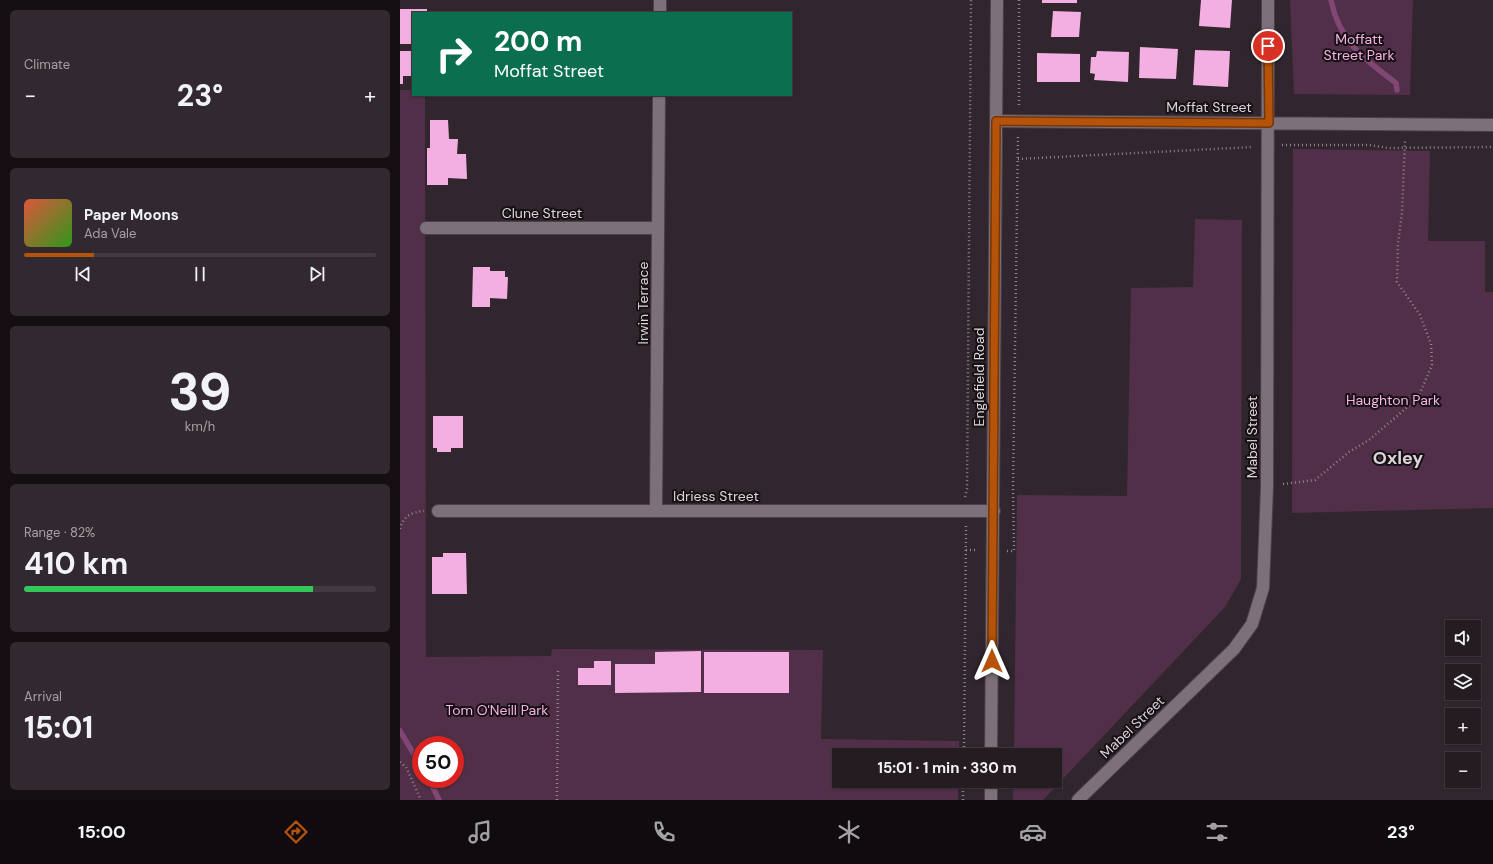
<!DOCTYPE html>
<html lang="en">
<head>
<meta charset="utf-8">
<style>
	:root { --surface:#251c22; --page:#31292f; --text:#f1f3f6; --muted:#a3a1a5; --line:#423a40; --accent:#b45309 }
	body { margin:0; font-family:"DM Sans",sans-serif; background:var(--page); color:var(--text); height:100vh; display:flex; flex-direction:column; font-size:15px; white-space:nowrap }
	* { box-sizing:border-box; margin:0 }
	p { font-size:13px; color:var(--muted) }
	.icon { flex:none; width:22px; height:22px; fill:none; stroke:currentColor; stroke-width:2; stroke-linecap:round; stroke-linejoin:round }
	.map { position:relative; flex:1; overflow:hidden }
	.details { display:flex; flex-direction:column; gap:10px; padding:10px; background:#140f13; width:400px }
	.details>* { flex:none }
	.banner { position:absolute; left:12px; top:12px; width:380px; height:84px; border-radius:0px; box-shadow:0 1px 3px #0004,0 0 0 1px var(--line); background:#0b6e4f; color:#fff; overflow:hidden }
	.tools { position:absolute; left:1045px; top:620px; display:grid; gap:8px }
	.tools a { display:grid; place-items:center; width:36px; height:36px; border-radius:0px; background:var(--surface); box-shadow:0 1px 3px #0004,0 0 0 1px var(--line); font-size:20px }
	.speed { position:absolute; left:12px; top:736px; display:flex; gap:8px; font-size:20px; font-weight:700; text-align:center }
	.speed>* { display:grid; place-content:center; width:52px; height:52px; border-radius:50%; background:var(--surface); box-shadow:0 1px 3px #0004,0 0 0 1px var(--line); line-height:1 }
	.speed .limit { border:6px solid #d22; background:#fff; color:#111 }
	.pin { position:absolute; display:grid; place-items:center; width:34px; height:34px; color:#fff; margin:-17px; border:2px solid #fff; border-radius:50%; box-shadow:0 1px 4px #0007 }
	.me { position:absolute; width:44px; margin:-22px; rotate:0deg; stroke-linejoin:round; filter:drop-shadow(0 0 3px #0008) }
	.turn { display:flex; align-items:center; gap:14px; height:84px; padding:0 16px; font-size:18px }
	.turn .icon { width:52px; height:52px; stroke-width:2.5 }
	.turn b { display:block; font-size:28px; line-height:34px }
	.big { font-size:30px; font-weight:700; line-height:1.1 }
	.details .widget { flex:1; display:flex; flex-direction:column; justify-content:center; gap:6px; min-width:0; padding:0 14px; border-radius:6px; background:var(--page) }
	.details .dial { align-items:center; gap:0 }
	.dial b { font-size:52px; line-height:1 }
	.song { display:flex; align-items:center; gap:12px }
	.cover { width:48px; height:48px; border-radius:6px; background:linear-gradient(135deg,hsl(10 70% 55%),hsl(110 70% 35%)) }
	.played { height:4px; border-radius:2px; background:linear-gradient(90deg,var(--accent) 20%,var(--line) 20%) }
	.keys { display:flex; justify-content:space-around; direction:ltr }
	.heat { display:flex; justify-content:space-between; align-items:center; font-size:22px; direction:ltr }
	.charge { height:6px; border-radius:3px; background:linear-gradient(90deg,#34c759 82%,var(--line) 0) }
	.trip { position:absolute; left:432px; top:748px; width:230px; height:40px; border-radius:0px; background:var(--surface); box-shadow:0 1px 3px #0004,0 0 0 1px var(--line); font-weight:700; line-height:40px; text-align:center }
	.tabs { display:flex; height:64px; justify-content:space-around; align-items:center; background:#0f0b0e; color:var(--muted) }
	.tabs .icon { width:28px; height:28px }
	.tabs .selected { color:var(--accent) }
	.tabs b { font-size:18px; color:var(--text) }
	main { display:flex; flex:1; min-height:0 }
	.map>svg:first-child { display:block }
	.green { fill:#512f48; fill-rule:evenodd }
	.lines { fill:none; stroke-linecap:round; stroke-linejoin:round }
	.stream { stroke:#814673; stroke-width:5.5 }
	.building { fill:#f3afe1 }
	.street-casing { stroke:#4c4249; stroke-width:14 }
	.secondary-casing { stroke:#4c4249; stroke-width:14 }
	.path { stroke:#8e858b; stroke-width:2.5; stroke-dasharray:1 3; stroke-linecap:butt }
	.street { stroke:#7e707a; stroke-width:12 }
	.secondary { stroke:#7e707a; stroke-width:12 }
	.route-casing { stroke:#753606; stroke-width:10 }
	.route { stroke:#b45309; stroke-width:7 }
	.labels { text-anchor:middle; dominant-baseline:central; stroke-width:4; stroke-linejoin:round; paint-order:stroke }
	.park-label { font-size:14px; fill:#f9b2e6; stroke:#161114 }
	.street-label { font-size:14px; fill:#dcd4d9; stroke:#161114 }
	.district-label { font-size:18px; font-weight:bold; fill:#dcd4d9; stroke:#161114 }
</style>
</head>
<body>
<main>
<section class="details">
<div class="widget"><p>Climate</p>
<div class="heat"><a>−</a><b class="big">23°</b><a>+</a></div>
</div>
<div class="widget">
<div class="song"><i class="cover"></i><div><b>Paper Moons</b><p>Ada Vale</p></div></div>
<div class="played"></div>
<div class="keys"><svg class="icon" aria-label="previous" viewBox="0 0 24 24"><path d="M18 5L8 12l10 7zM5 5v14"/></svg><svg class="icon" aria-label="pause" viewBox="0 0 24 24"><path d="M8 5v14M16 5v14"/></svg><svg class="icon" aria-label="next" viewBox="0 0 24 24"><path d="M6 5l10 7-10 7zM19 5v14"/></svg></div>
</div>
<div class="widget dial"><b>39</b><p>km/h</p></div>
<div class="widget"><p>Range · 82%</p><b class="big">410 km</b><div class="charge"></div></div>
<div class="widget"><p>Arrival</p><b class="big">15:01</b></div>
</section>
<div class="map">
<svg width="1093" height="800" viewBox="0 0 1093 800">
	<rect width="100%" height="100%" fill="#31262e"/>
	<!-- green -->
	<path class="green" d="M890 0H1013L1010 95 894 94Z
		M0 90H13V95H25L26 657 151 656 152 649 423 650 421 739 559 741V755H439V781H558V800H0ZM21 745H55V779H21Z
		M893 149 1030 151 1028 241H1085V292H1093V508L892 513Z
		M795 219 842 220 841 579 825 607 643 800H613V781H655V755H614L617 495 727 496 731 288 793 287Z"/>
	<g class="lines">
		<!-- stream -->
		<path class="stream" d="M931 0C939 41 964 59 996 83L997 90
			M0 731 21 766
			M29 779 39 800"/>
	</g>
	<!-- building -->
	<path class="building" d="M642 0H677V3H642Z
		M801 0H832L830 28 799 26Z
		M0 9H27V13H13V44H0Z
		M653 11 681 12 679 37H651Z
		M740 47 778 49 776 79 739 78Z
		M795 50 830 51 828 87 793 85Z
		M0 51H13V76H3V84H0Z
		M697 51 729 52 728 82 694 80 695 74 690 73 691 57H696Z
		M637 53 680 54V82H637Z
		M30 120H48L49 139H58L57 154H66L67 179 48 178V185H27V148H30Z
		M73 267H90V271H105V277H108L107 299 90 298V307H72Z
		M33 416H63V448H51V452H37V448H33Z
		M43 553H66L67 594H32V557H43Z
		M301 651V692L215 693V664H255V652Z
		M304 652H389V693H304Z
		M194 661H211V685H178V668H194Z"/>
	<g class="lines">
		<!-- street casing -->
		<g class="street-casing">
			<path id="street" d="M260 13V0
				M596 121 1093 125
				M26 228H258
				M38 511H594
				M256 511 259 95
				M678 800 834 649 852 624 863 588 867 487 868 0"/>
		</g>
		<!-- secondary casing -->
		<g class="secondary-casing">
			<path id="secondary" d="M591 755 597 0
				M591 800V781"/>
		</g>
		<!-- path -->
		<path class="path" d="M619 0V106
			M882 145H970L988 148 1093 147
			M618 159 853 147
			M883 484 915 480 949 452 969 440 1018 398 1032 365 1031 344 1020 315 997 282 998 243 1002 213 1005 140
			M565 497 567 489 571 0
			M0 529C3 516 12 512 24 511
			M566 550H578
			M607 551H614L613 488 618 135
			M564 755 566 526
			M0 762 6 767 21 800
			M157 800 158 671
			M563 800V781"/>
		<!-- street -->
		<use href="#street" class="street"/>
		<!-- secondary -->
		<use href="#secondary" class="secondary"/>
	</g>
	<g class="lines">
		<!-- route casing -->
		<g class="route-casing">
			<path id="route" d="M592 661 596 121 869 123 868 46"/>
		</g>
		<!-- route -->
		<use href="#route" class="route"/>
	</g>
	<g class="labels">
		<!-- park labels -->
		<g class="park-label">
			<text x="959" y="39">Moffatt<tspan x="959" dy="16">Street Park</tspan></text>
			<text x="993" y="400">Haughton Park</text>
			<text x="97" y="710">Tom O'Neill Park</text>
		</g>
		<!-- street labels -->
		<g class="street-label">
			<text x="809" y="107">Moffat Street</text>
			<text x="142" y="213">Clune Street</text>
			<text transform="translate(243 303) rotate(-90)">Irwin Terrace</text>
			<text transform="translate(579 377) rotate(-90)">Englefield Road</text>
			<text transform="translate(852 437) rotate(-90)">Mabel Street</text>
			<text x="316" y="496">Idriess Street</text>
			<text transform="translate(732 727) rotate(-44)">Mabel Street</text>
		</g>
		<!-- district labels -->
		<g class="district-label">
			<text x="998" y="458">Oxley</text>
		</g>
	</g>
</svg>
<div class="tools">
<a><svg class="icon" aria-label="sound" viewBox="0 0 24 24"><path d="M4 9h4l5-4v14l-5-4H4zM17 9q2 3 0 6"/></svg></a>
<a><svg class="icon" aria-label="layers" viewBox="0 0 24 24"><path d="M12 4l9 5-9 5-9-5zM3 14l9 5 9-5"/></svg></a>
<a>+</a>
<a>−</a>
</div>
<div class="speed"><div class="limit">50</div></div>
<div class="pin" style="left:868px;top:46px;background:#d93025"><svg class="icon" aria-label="arrive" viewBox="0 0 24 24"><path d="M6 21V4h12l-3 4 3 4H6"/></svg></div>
<svg class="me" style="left:592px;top:661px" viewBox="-20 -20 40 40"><path d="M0-17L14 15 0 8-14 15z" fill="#b45309" stroke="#fff" stroke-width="4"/></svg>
<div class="trip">15:01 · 1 min · 330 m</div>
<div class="banner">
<div class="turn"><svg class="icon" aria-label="right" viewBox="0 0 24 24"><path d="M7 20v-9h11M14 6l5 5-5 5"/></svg><div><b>200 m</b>Moffat Street</div></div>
</div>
</div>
</main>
<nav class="tabs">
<b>15:00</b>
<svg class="icon selected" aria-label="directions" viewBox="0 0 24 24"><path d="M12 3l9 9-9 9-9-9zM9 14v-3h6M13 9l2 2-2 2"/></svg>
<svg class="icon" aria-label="music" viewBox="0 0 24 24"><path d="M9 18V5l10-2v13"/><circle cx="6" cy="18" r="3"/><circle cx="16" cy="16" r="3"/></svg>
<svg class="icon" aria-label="phone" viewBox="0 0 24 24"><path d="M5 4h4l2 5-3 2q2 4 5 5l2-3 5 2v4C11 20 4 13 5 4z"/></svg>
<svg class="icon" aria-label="climate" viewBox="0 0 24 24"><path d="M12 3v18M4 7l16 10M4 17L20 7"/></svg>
<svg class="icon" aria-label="car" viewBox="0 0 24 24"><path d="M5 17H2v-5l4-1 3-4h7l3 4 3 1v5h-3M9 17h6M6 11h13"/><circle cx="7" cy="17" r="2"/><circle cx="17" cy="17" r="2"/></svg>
<svg class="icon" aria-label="filters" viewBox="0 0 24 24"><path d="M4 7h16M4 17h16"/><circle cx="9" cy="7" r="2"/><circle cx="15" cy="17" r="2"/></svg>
<b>23°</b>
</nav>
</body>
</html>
